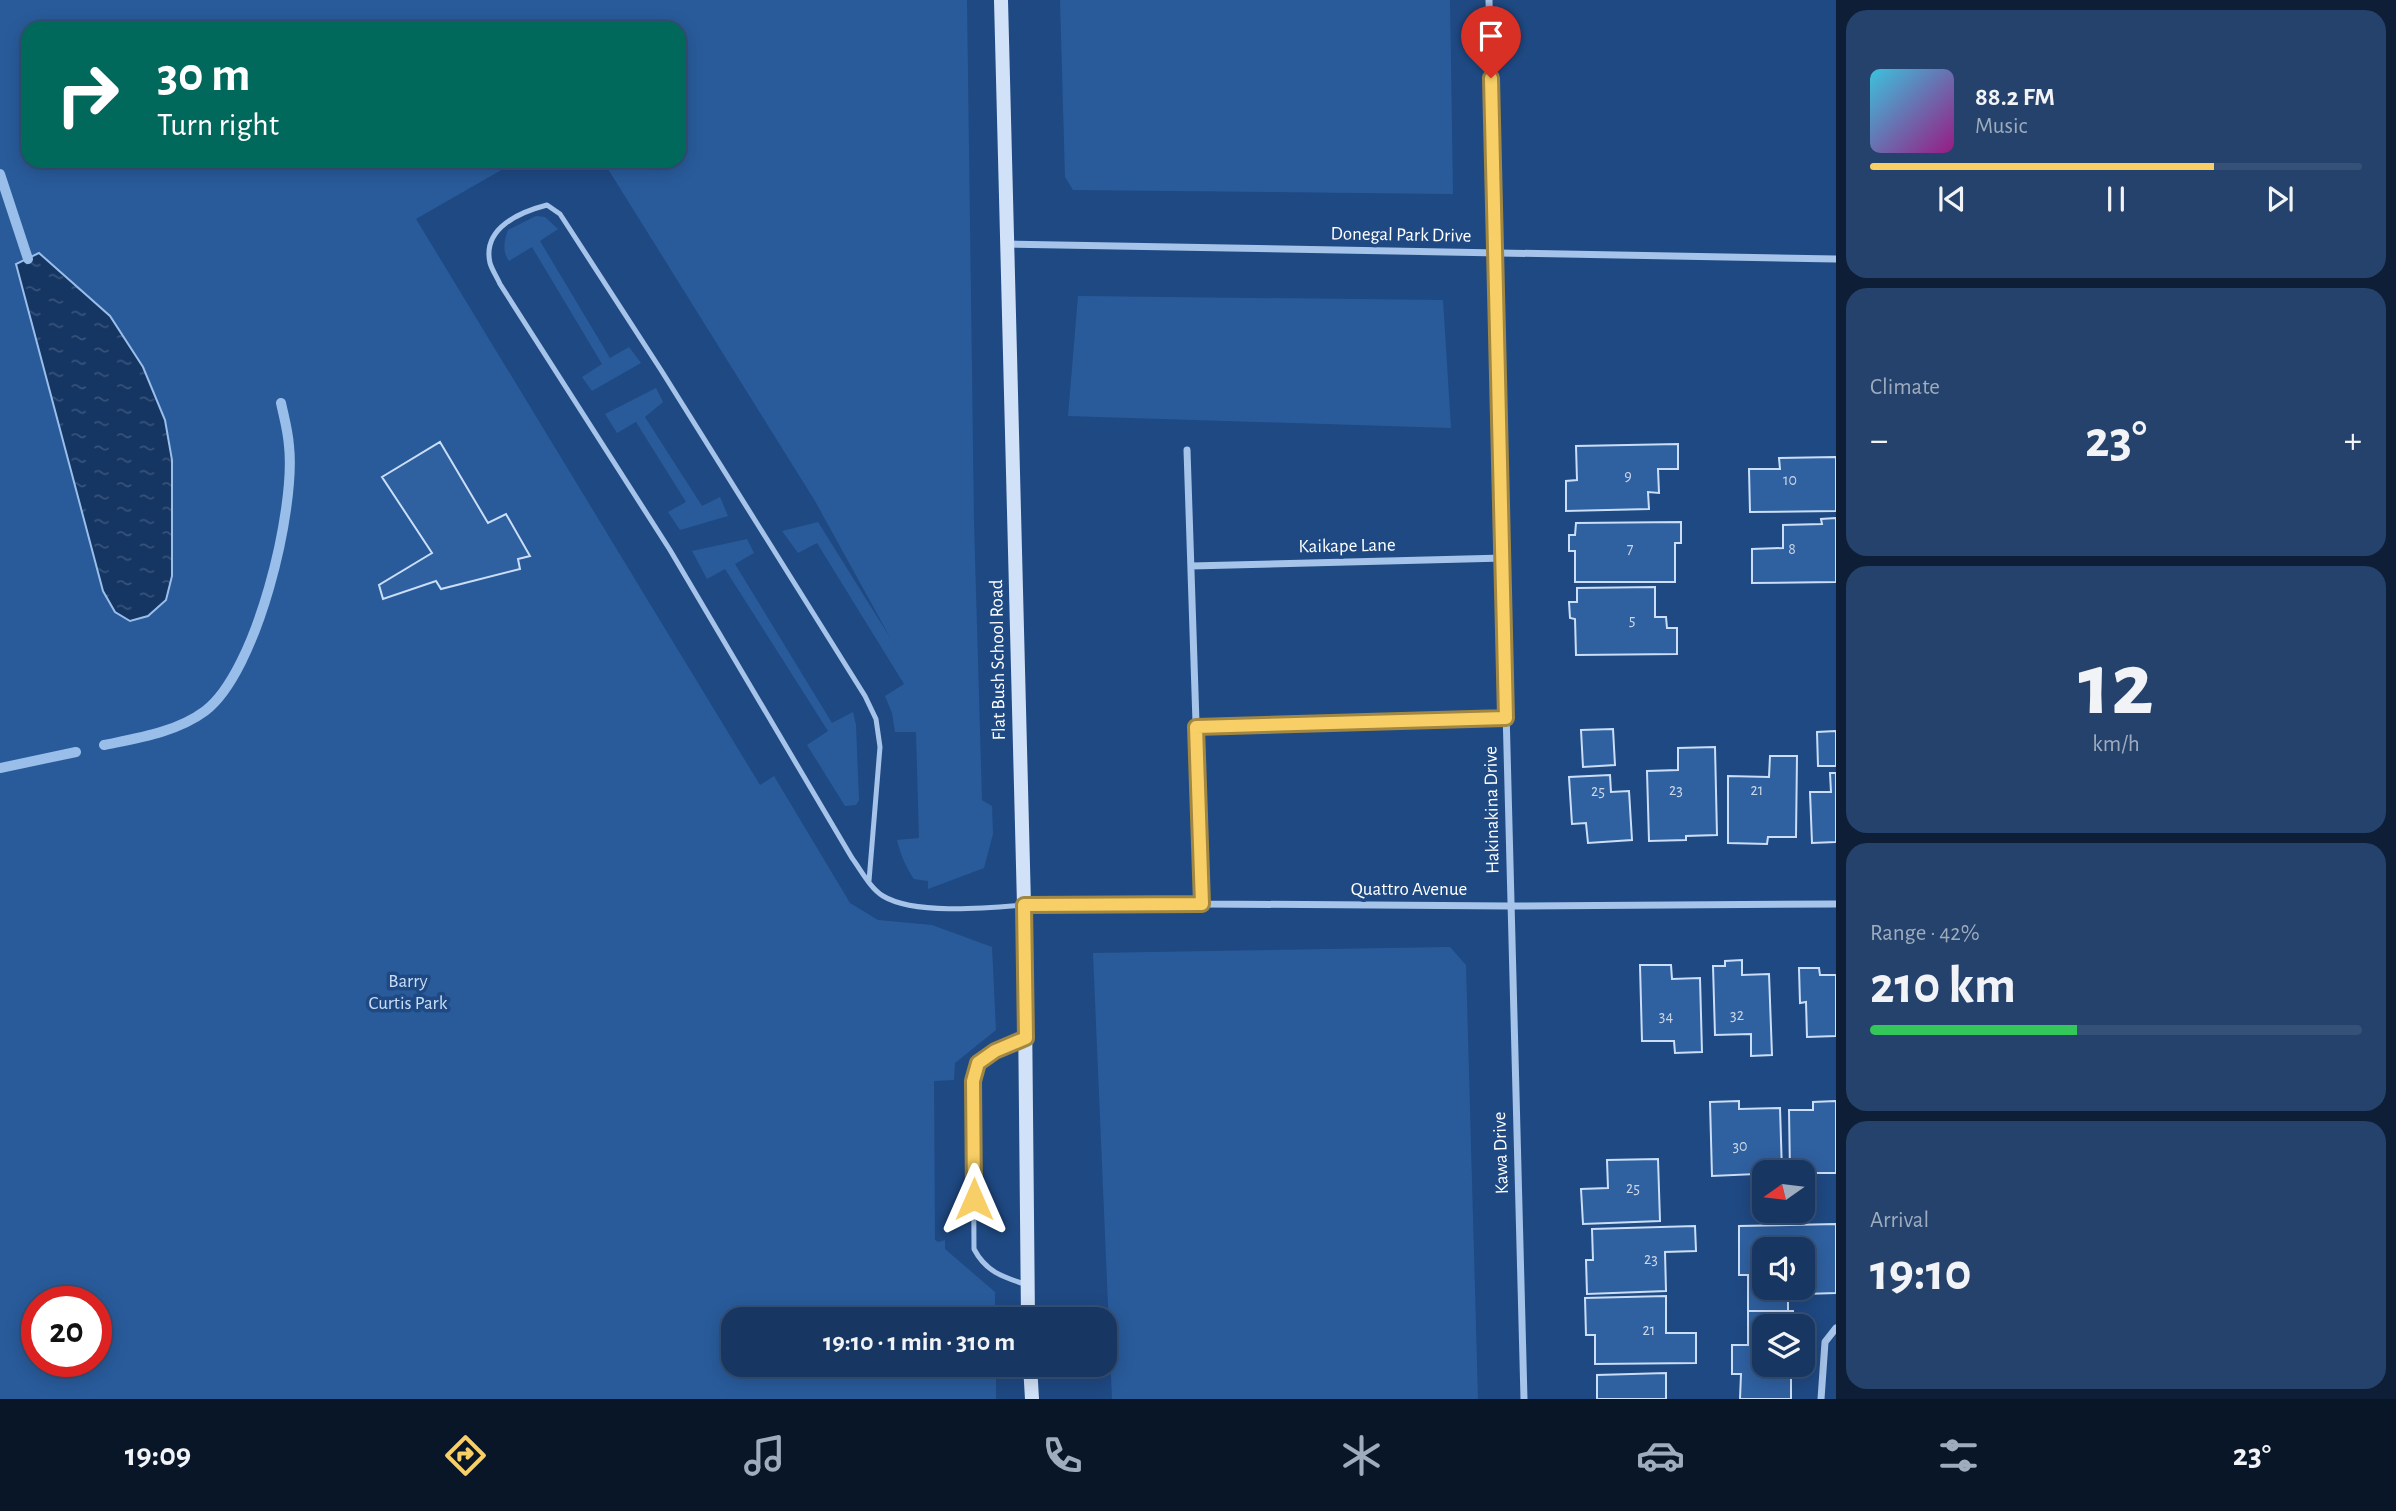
<!DOCTYPE html>
<html lang="en">
<head>
<meta charset="utf-8">
<style>
	:root { --surface:#173762; --page:#24426b; --text:#f1f3f6; --muted:#9eacbe; --line:#365177; --accent:#f7cf66 }
	body { margin:0; font-family:"Alegreya Sans",sans-serif; background:var(--page); color:var(--text); height:100vh; display:flex; flex-direction:column; font-size:26px; white-space:nowrap }
	* { box-sizing:border-box; margin:0 }
	p { font-size:23px; color:var(--muted) }
	.icon { flex:none; width:38px; height:38px; fill:none; stroke:currentColor; stroke-width:2; stroke-linecap:round; stroke-linejoin:round }
	.map { position:relative; flex:1; overflow:hidden }
	.drawer { display:flex; flex-direction:column; gap:10px; padding:10px; background:#0d1e36; width:560px }
	.drawer>* { flex:none }
	.banner { position:absolute; left:21px; top:21px; width:665px; height:147px; border-radius:21px; box-shadow:0 4px 18px #0003,0 0 0 2px var(--line); background:#00695c; color:#fff; overflow:hidden }
	.needle { width:46px; rotate:256deg }
	.tools { position:absolute; left:1752px; top:1160px; display:grid; gap:14px }
	.tools a { display:grid; place-items:center; width:63px; height:63px; border-radius:14px; background:var(--surface); box-shadow:0 4px 18px #0003,0 0 0 2px var(--line); font-size:35px }
	.speed { position:absolute; left:21px; top:1286px; display:flex; gap:14px; font-size:35px; font-weight:700; text-align:center }
	.speed>* { display:grid; place-content:center; width:91px; height:91px; border-radius:50%; background:var(--surface); box-shadow:0 4px 18px #0003,0 0 0 2px var(--line); line-height:1 }
	.speed .limit { border:10px solid #d22; background:#fff; color:#111 }
	.pin { position:absolute; display:grid; place-items:center; width:60px; height:60px; color:#fff; margin:-72px -30px; border-radius:50% 50% 50% 0; rotate:-45deg; box-shadow:0 0 7px #0007 }
	.pin .icon { rotate:45deg }
	.me { position:absolute; width:77px; margin:-38px; rotate:0deg; stroke-linejoin:round; filter:drop-shadow(0 0 5px #0008) }
	.turn { display:flex; align-items:center; gap:24px; height:147px; padding:0 21px; font-size:32px }
	.turn .icon { width:91px; height:91px; stroke-width:2.5 }
	.turn b { display:block; font-size:49px; line-height:60px }
	.big { font-size:52px; font-weight:700; line-height:1.1 }
	.drawer .widget { flex:1; display:flex; flex-direction:column; justify-content:center; gap:10px; min-width:0; padding:0 24px; border-radius:21px; background:var(--page) }
	.drawer .dial { align-items:center; gap:0 }
	.dial b { font-size:91px; line-height:1 }
	.song { display:flex; align-items:center; gap:21px }
	.cover { width:84px; height:84px; border-radius:10px; background:linear-gradient(135deg,hsl(190 70% 55%),hsl(310 70% 35%)) }
	.played { height:7px; border-radius:4px; background:linear-gradient(90deg,var(--accent) 70%,var(--line) 70%) }
	.keys { display:flex; justify-content:space-around; direction:ltr }
	.heat { display:flex; justify-content:space-between; align-items:center; font-size:38px; direction:ltr }
	.charge { height:10px; border-radius:5px; background:linear-gradient(90deg,#34c759 42%,var(--line) 0) }
	.trip { position:absolute; left:721px; top:1307px; width:396px; height:70px; border-radius:21px; background:var(--surface); box-shadow:0 4px 18px #0003,0 0 0 2px var(--line); font-weight:700; line-height:70px; text-align:center }
	.tab-bar { display:flex; height:112px; justify-content:space-around; align-items:center; background:#091627; color:var(--muted) }
	.tab-bar .icon { width:49px; height:49px }
	.tab-bar .on { color:var(--accent) }
	.tab-bar b { font-size:32px; color:var(--text) }
	main { display:flex; flex:1; min-height:0 }
	.map>svg:first-child { display:block }
	.green { fill:#295b9b; fill-rule:evenodd }
	.water { fill:url(#water-ripples); stroke:#9abeea; stroke-width:2 }
	.lines { fill:none; stroke-linecap:round; stroke-linejoin:round }
	.stream { stroke:#9abeea; stroke-width:10 }
	.building { fill:#2f60a0; stroke:#cadef7; stroke-width:2; fill-rule:evenodd }
	.service { stroke:#a6c3e9; stroke-width:5 }
	.minor { stroke:#a6c3e9; stroke-width:7 }
	.secondary { stroke:#d1e1f7; stroke-width:14 }
	.route-casing { stroke:#a18742; stroke-width:18 }
	.route { stroke:#f7cf66; stroke-width:12 }
	.labels { text-anchor:middle; dominant-baseline:central; stroke-width:7; stroke-linejoin:round; paint-order:stroke }
	.number-label { font-size:16px; fill:#cbd7e7 }
	.street-label { font-size:19px; fill:#fff; stroke:#1f4983 }
	.park-label { font-size:19px; fill:#cadef7; stroke:#1f4983 }
</style>
</head>
<body>
<main>
<div class="map">
<svg width="1836" height="1399" viewBox="0 0 1836 1399">
	<defs>
		<pattern id="water-ripples" width="26" height="14" patternUnits="userSpaceOnUse" patternTransform="scale(1.75)"><rect width="26" height="14" fill="#153562"/><path d="M2 4q2-2 4 0t4 0M15 11q2-2 4 0t4 0" fill="none" stroke="#38537a"/></pattern>
	</defs>
	<rect width="100%" height="100%" fill="#1f4983"/>
	<!-- green -->
	<path class="green" d="M0 0H967L974 523 982 800 992 806 993 834 984 868 928 889V881L914 879C905 866 901 855 897 840L919 838 916 732H895L892 713 885 696 904 684 817 543 798 553 782 531 818 522 891 639 815 501 603 161H679V28H28V161H517L416 219 760 785 774 776 850 903 878 920 932 925 992 947 996 1030 955 1063 954 1080 934 1081 935 1240 938 1242 945 1240V1249L995 1292V1319L733 1320V1365H996V1399H0ZM37 1302H96V1362H37Z
		M1060 0H1450L1453 194 1073 190 1065 177Z
		M536 216 545 217 558 229 540 241 610 358 629 347 641 363 592 391 582 377 602 364 532 247 509 261C502 251 504 241 508 230Z
		M1078 296 1443 300 1451 428 1068 416Z
		M656 388 663 402 645 417 702 506 720 497 728 516 680 530 668 512 686 502 636 422 617 433 605 414Z
		M747 539 754 553 735 564 832 723 853 712 856 725 859 800 856 805 845 806 807 745 828 731 725 569 707 579 692 551Z
		M1450 947 1466 965 1478 1399H1112L1093 953Z"/>
	<!-- water -->
	<path class="water" d="M39 253 110 316 143 367 165 420 172 460V576L166 600 148 616 130 621 115 612 103 591 16 264Z"/>
	<g class="lines">
		<!-- stream -->
		<path class="stream" d="M0 174 28 259
			M104 745C138 738 177 732 205 711 257 672 296 509 289 446 288 431 284 417 281 403
			M0 768 76 752"/>
	</g>
	<!-- building -->
	<path class="building" d="M440 442 488 523 506 514 530 556 518 559 520 569 441 589 436 581 383 599 379 585 432 553 382 477Z
		M1678 444V469H1658L1659 493 1648 492 1649 509 1566 511V481L1577 480 1576 446Z
		M1836 457V511L1750 512 1749 469H1780L1779 458Z
		M1836 518V582L1752 583V549L1783 548V525L1822 524 1821 519Z
		M1681 522V543H1675V582H1575V551H1569V535H1575L1576 523Z
		M1655 587V617H1666L1667 628H1677V654L1576 655 1575 619 1570 618 1569 602H1577V588Z
		M1613 729 1615 765 1583 767 1581 730Z
		M1836 731V766H1818L1817 732Z
		M1715 747 1717 835 1686 836V840L1649 841 1647 771 1678 770V748Z
		M1770 756H1797L1796 837H1768L1767 844 1728 843V776L1769 777Z
		M1830 773H1836V842L1812 843 1810 792H1831Z
		M1610 775 1611 792 1629 791 1632 840 1588 843 1586 823 1572 824 1569 777Z
		M1742 960V975L1769 974 1772 1055 1751 1056V1034L1715 1035 1713 966H1725V961Z
		M1640 965H1671L1672 979 1700 978 1702 1052 1675 1053 1674 1041H1642Z
		M1799 968H1819L1820 975H1836V1036L1807 1037 1806 1002 1800 1003Z
		M1739 1101V1109L1780 1108 1782 1172H1764V1188H1757L1756 1174 1712 1176 1710 1102Z
		M1836 1101V1173H1814V1187H1802V1172H1790L1789 1110H1813V1102Z
		M1658 1159 1660 1221 1583 1224 1581 1189 1608 1188 1607 1160Z
		M1836 1224V1293L1805 1294V1289L1788 1290V1311H1748V1275H1739V1226ZM1764 1250H1802V1288H1764Z
		M1695 1226 1696 1251 1665 1252 1666 1291 1587 1294 1586 1260H1593L1592 1229Z
		M1666 1296V1333H1696V1363L1595 1364V1335H1586L1585 1298Z
		M1748 1311H1793L1792 1326H1764V1365H1796V1375H1791V1399H1740L1741 1374H1732V1345H1748Z
		M1666 1373V1399H1597V1375Z"/>
	<g class="lines">
		<!-- service -->
		<path class="service" d="M869 881 880 747 876 719 865 696 661 370 560 214 547 205C520 212 482 228 490 263 492 270 497 277 500 284L670 550 852 858C861 870 870 888 883 896 914 915 988 908 1024 905
			M1023 1040 995 1051 978 1064 973 1081 974 1249C986 1272 1003 1277 1027 1285"/>
		<!-- minor -->
		<path class="minor" d="M1489 0C1501 466 1510 933 1524 1399
			M1007 244 1836 259
			M1187 450 1202 904
			M1191 566 1504 558
			M1197 727 1506 718
			M1024 905 1068 903 1509 906 1836 904
			M1821 1399 1825 1342 1836 1328"/>
		<!-- secondary -->
		<path class="secondary" d="M1001 0 1024 905 1028 1320
			M1030 1365 1032 1399"/>
	</g>
	<g class="lines">
		<!-- route casing -->
		<g class="route-casing">
			<path id="route" d="M974 1199 973 1081 978 1063 995 1051 1026 1038 1024 905 1202 904 1196 727 1506 718C1503 504 1496 291 1491 78"/>
		</g>
		<!-- route -->
		<use href="#route" class="route"/>
	</g>
	<g class="labels">
		<!-- number labels -->
		<g class="number-label">
			<text x="1628" y="476">9</text>
			<text x="1790" y="480">10</text>
			<text x="1630" y="549">7</text>
			<text x="1792" y="549">8</text>
			<text x="1632" y="620">5</text>
			<text x="1676" y="790">23</text>
			<text x="1757" y="790">21</text>
			<text x="1598" y="791">25</text>
			<text x="1737" y="1015">32</text>
			<text x="1666" y="1016">34</text>
			<text x="1740" y="1146">30</text>
			<text x="1633" y="1188">25</text>
			<text x="1651" y="1259">23</text>
			<text x="1649" y="1330">21</text>
		</g>
		<!-- street labels -->
		<g class="street-label">
			<text transform="translate(1401 235) rotate(1)">Donegal Park Drive</text>
			<text transform="translate(1347 546) rotate(-1)">Kaikape Lane</text>
			<text transform="translate(998 660) rotate(-91)">Flat Bush School Road</text>
			<text transform="translate(1492 810) rotate(-91)">Hakinakina Drive</text>
			<text x="1409" y="889">Quattro Avenue</text>
			<text transform="translate(1501 1153) rotate(-92)">Kawa Drive</text>
		</g>
		<!-- park labels -->
		<g class="park-label">
			<text x="408" y="981">Barry<tspan x="408" dy="22">Curtis Park</tspan></text>
		</g>
	</g>
</svg>
<div class="tools">
<a><svg class="needle" viewBox="-14 -14 28 28"><path d="M0-13l5 13h-10z" fill="#e53935"/><path d="M0 13l5-13h-10z" fill="#9eacbe"/></svg></a>
<a><svg class="icon" aria-label="sound" viewBox="0 0 24 24"><path d="M4 9h4l5-4v14l-5-4H4zM17 9q2 3 0 6"/></svg></a>
<a><svg class="icon" aria-label="layers" viewBox="0 0 24 24"><path d="M12 4l9 5-9 5-9-5zM3 14l9 5 9-5"/></svg></a>
</div>
<div class="speed"><div class="limit">20</div></div>
<div class="pin" style="left:1491px;top:78px;background:#d93025"><svg class="icon" aria-label="arrive" viewBox="0 0 24 24"><path d="M6 21V4h12l-3 4 3 4H6"/></svg></div>
<svg class="me" style="left:974px;top:1199px" viewBox="-20 -20 40 40"><path d="M0-17L14 15 0 8-14 15z" fill="#f7cf66" stroke="#fff" stroke-width="4"/></svg>
<div class="trip">19:10 · 1 min · 310 m</div>
<div class="banner">
<div class="turn"><svg class="icon" aria-label="right" viewBox="0 0 24 24"><path d="M7 20v-9h11M14 6l5 5-5 5"/></svg><div><b>30 m</b>Turn right</div></div>
</div>
</div>
<section class="drawer">
<div class="widget">
<div class="song"><i class="cover"></i><div><b>88.2 FM</b><p>Music</p></div></div>
<div class="played"></div>
<div class="keys"><svg class="icon" aria-label="previous" viewBox="0 0 24 24"><path d="M18 5L8 12l10 7zM5 5v14"/></svg><svg class="icon" aria-label="pause" viewBox="0 0 24 24"><path d="M8 5v14M16 5v14"/></svg><svg class="icon" aria-label="next" viewBox="0 0 24 24"><path d="M6 5l10 7-10 7zM19 5v14"/></svg></div>
</div>
<div class="widget"><p>Climate</p>
<div class="heat"><a>−</a><b class="big">23°</b><a>+</a></div>
</div>
<div class="widget dial"><b>12</b><p>km/h</p></div>
<div class="widget"><p>Range · 42%</p><b class="big">210 km</b><div class="charge"></div></div>
<div class="widget"><p>Arrival</p><b class="big">19:10</b></div>
</section>
</main>
<nav class="tab-bar">
<b>19:09</b>
<svg class="icon on" aria-label="directions" viewBox="0 0 24 24"><path d="M12 3l9 9-9 9-9-9zM9 14v-3h6M13 9l2 2-2 2"/></svg>
<svg class="icon" aria-label="music" viewBox="0 0 24 24"><path d="M9 18V5l10-2v13"/><circle cx="6" cy="18" r="3"/><circle cx="16" cy="16" r="3"/></svg>
<svg class="icon" aria-label="phone" viewBox="0 0 24 24"><path d="M5 4h4l2 5-3 2q2 4 5 5l2-3 5 2v4C11 20 4 13 5 4z"/></svg>
<svg class="icon" aria-label="climate" viewBox="0 0 24 24"><path d="M12 3v18M4 7l16 10M4 17L20 7"/></svg>
<svg class="icon" aria-label="car" viewBox="0 0 24 24"><path d="M5 17H2v-5l4-1 3-4h7l3 4 3 1v5h-3M9 17h6M6 11h13"/><circle cx="7" cy="17" r="2"/><circle cx="17" cy="17" r="2"/></svg>
<svg class="icon" aria-label="filters" viewBox="0 0 24 24"><path d="M4 7h16M4 17h16"/><circle cx="9" cy="7" r="2"/><circle cx="15" cy="17" r="2"/></svg>
<b>23°</b>
</nav>
</body>
</html>
